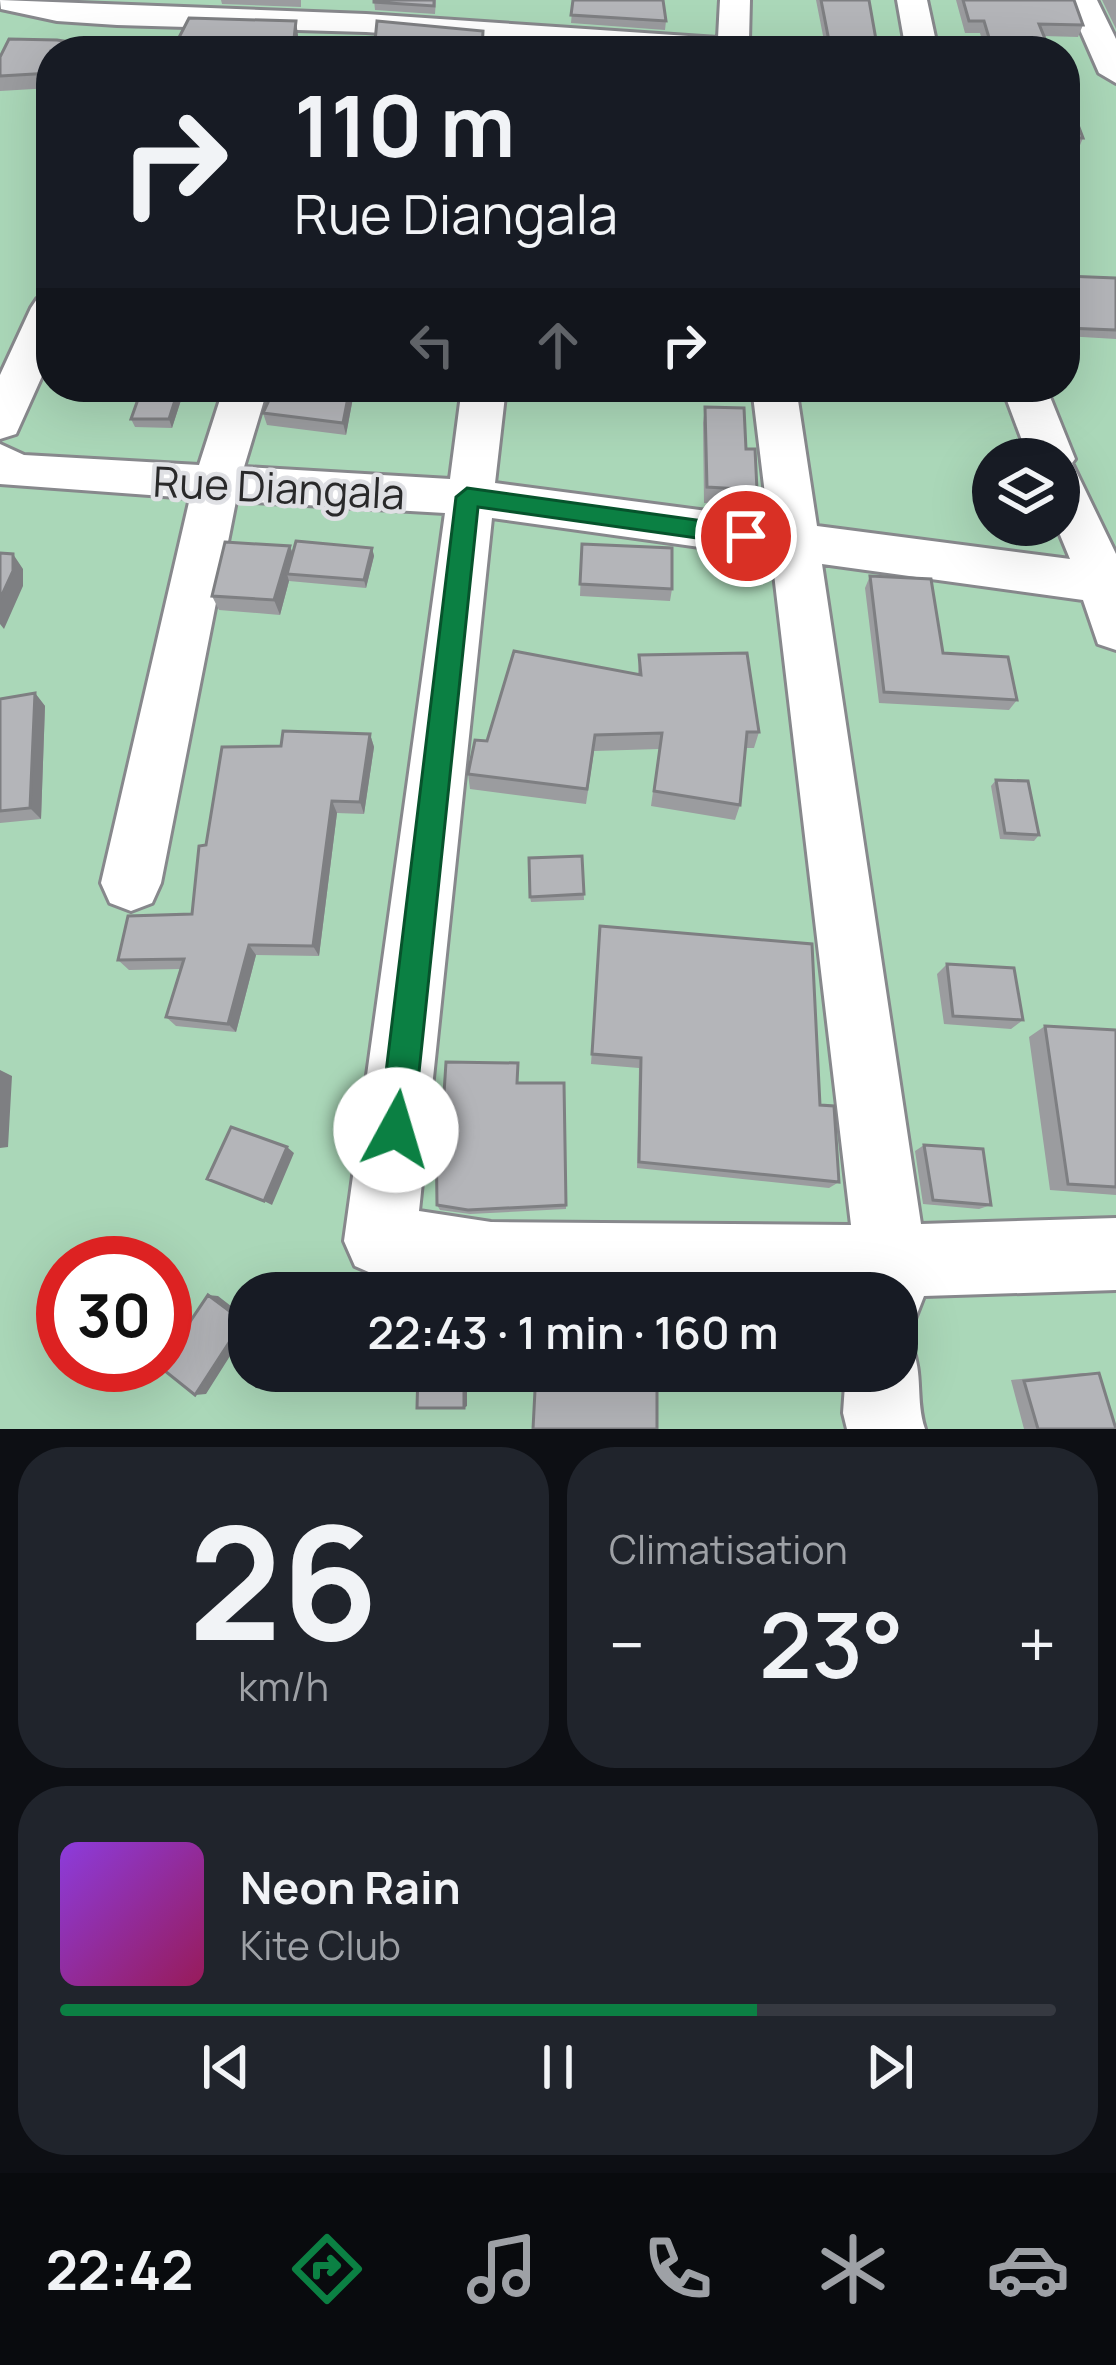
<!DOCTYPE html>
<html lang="fr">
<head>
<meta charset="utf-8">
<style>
	:root { --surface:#171b24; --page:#20242c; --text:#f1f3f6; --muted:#9ea1a6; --line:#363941; --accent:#0b8043 }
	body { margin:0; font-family:Manrope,sans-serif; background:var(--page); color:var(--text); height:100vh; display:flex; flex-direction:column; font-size:45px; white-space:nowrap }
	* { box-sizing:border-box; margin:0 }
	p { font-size:39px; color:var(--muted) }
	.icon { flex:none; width:66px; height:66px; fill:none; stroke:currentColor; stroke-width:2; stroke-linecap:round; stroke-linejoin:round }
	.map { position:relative; height:1429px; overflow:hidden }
	.panel { display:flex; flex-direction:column; gap:18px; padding:18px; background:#0d0f14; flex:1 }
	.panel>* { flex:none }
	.hud { position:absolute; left:36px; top:36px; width:1044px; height:366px; border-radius:48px; box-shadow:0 12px 48px #0002; background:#171b24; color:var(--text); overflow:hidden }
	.controls { position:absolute; left:972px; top:438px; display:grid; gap:24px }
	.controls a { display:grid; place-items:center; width:108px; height:108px; border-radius:50%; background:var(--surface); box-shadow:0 12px 48px #0002; font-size:60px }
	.speed { position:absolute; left:36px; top:1236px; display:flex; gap:24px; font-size:60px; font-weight:700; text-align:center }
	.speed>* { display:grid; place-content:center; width:156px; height:156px; border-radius:50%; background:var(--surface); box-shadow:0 12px 48px #0002; line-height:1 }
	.speed .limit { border:18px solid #d22; background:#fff; color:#111 }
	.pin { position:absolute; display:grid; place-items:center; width:102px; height:102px; color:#fff; margin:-51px; border:6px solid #fff; border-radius:50%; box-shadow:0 3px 12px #0007 }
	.me { position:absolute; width:132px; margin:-66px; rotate:6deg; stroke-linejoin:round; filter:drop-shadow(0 0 9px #0008) }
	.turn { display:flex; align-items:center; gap:42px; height:252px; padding:0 60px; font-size:54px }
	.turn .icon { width:156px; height:156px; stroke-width:2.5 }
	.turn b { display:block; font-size:84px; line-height:102px }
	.lanes { display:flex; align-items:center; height:114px; padding:0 60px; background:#0003; justify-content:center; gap:60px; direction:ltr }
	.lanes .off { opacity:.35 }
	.big { font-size:90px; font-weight:600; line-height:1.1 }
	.panel .tile { flex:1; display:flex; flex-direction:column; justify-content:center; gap:18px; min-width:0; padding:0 42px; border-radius:48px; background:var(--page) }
	.panel .dial { align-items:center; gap:0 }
	.dial b { font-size:156px; line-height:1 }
	.song { display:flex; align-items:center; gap:36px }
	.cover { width:144px; height:144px; border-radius:18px; background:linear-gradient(135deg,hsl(270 70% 55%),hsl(330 70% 35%)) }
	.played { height:12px; border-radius:6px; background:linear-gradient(90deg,var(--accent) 70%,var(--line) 70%) }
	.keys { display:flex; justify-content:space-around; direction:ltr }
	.heat { display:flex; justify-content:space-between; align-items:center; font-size:66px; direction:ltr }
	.panel .tiles { flex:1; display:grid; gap:18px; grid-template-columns:1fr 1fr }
	.tile:last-child { grid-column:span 2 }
	.trip { position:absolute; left:228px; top:1272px; width:690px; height:120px; border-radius:48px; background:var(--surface); box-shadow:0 12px 48px #0002; font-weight:600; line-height:120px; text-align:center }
	.menu { display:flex; height:192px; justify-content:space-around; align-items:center; background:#090b0e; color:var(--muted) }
	.menu .icon { width:84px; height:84px }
	.menu .on { color:var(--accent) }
	.menu b { font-size:54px; color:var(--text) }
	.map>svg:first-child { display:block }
	.green { fill:#aad7b8; fill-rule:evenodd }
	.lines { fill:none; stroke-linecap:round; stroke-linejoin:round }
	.minor-casing { stroke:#87888c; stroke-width:6 }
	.minor { fill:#fff; fill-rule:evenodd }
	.wall { fill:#9b9c9f }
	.shaded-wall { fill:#7e7f82 }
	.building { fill:#b4b5b9; stroke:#7e7f82; stroke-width:3 }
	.route { fill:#0b8043; stroke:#07532c; stroke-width:3 }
	.labels { text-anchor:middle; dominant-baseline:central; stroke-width:9; stroke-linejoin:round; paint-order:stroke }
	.street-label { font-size:42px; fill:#29292a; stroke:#dfe0e4 }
</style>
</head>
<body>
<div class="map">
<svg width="1116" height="1429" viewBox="0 0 1116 1429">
	<rect width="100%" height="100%" fill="#dfe0e4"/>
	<!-- green -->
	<path class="green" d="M0 0H1116V1429H0ZM51 51H1065V387H51ZM993 459H1059V525H993ZM63 1263H165V1365H63ZM249 1293H897V1371H249Z"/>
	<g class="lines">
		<!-- minor casing -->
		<g class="minor-casing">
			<path id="minor" d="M0 0 366 14 718 38 720 0H750L749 40 781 44 786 51H632L366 32 117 25 57 21 1 9Z
				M897 0H927L938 51H906Z
				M1067 0H1097L1116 39V83L1099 73Z
				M51 295V356L16 434 0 439V375L31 308 37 299Z
				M224 387H268L244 467 450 479 462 387H506L495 483 768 519 752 387H796L817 526 1070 559 1056 525 1059 459H1029L1002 387H1046L1075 459 1072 463 1116 554V650L1098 644 1083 600 822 564 921 1224 1116 1218V1290L924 1296 915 1319 897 1326V1293H485L380 1277 355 1266 344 1241 445 513 236 501 161 883 152 903 131 911 110 903 101 883 190 498 0 484V444L24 455 199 465ZM492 518 772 557 851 1225 491 1222 419 1211Z
				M897 1339 911 1344C924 1376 915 1399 925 1429H847L843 1413 846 1371H897Z"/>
		</g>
		<!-- minor -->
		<use href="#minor" class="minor"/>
	</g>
	<!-- wall -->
	<path class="wall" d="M221 0H301V7L222 4Z
		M374 0H436L435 14 375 10Z
		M573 0 666 21 665 30 571 23Z
		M816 0H869L878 51H826Z
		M956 0H1074L1083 25 1078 37 1044 36 1050 51H985L980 33H965Z
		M1102 0H1116V29Z
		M51 51V88L0 91V57Z
		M1065 91 1083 138 1078 150H1065Z
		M1065 276 1116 278V339L1065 336Z
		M275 387H355L346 435 267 425 263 413Z
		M179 388 182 397 172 428 135 427 131 419Z
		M705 407 746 449 757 490 753 506 704 503 703 423Z
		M582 544 672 589 670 601 580 596Z
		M290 546 293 554 372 548 374 556 366 588 289 581 280 615 219 610 212 596Z
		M870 576 943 653 1017 700 1009 710 879 703 865 588Z
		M639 655 759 732 754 748H745L740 805 735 820 651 806 659 749 594 751 586 804 470 789 468 774 487 741 638 674Z
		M35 693 45 706 41 819 0 823V699Z
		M370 734 374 747 364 814 337 813 319 956 256 955 236 1032 176 1026 166 1017 181 969 129 970 118 960 192 914 206 845 281 746Z
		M996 780 1039 835 1034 841 1000 839 991 786Z
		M582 856 584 900 531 902 530 897Z
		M600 926 820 1105 839 1182 829 1188 637 1168 639 1068 591 1064Z
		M947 964 1023 1020 1011 1029 944 1024 937 974Z
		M1045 1026 1116 1030V1195L1050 1190 1029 1037Z
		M518 1063V1083L566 1205V1209L470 1214 440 1210 437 1205 442 1125Z
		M924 1145 991 1205 979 1209 923 1204 915 1151Z
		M1083 1373H1099L1116 1429H1024L1011 1380Z"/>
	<!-- shaded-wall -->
	<path class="shaded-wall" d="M296 21 298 35 297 51H292Z
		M350 387H355L346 435 343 423Z
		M179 388 182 397 172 428 169 419Z
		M290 546 295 561 287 574 289 581 280 615 274 600Z
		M372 548 374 556 366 588 364 580Z
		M13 554 23 569V586L4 629 0 624V599Z
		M35 693 45 706 41 819 30 808Z
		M370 734 374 747 364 814 360 802Z
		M332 801 337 813 319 956 313 946Z
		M249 945 256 955 236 1032 228 1024Z
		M0 1070 12 1076 8 1147 0 1148Z
		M287 1147 294 1153 272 1205 264 1201Z
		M208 1295 218 1296 249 1320V1326L206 1394 195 1395Z
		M464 1371H467V1406L464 1408Z"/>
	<!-- building -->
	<path class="building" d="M374 0H434V6L374 2Z
		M573 0H663L666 21 571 15Z
		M821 0H869L878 51H831Z
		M963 0H1074L1083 25 1039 24 1050 51H993L984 21H969Z
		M189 18 296 21 293 48 292 51H172Z
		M377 21 483 31 482 51H374Z
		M568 38 670 43 671 51H567Z
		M9 39 57 40 129 51H51V73L0 76V57Z
		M1065 91 1083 138H1065Z
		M1065 276 1116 278V330L1066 328Z
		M275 387H350L343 423 263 413Z
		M142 388H179L169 419H131Z
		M705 407 744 408 746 449H755L757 490 707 487Z
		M296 541 372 548 364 580 287 574Z
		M225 542 290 546 274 600 212 596Z
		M582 544 672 548V589L580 584Z
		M0 553 13 554V571L0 599Z
		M870 576 931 579 943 653 1008 657 1017 700 884 692Z
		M514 651 641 675 639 655 747 653 759 732H747L740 805 654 791 662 733 595 735 587 789 468 774 475 740 487 741Z
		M35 693 30 808 0 811V699Z
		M283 731 370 734 360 802 332 801 313 946 249 945 228 1024 166 1017 184 959 118 960 128 916 192 914 199 846 206 845 222 747 281 746Z
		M996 780 1028 781 1039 835 1005 833Z
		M582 856 584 894 530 897 529 858Z
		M600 926 812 944 820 1105 834 1106 839 1182 639 1162 641 1058 592 1054Z
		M947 964 1014 968 1023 1020 953 1016Z
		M1045 1026 1116 1030V1187L1068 1184Z
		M446 1062 518 1063 517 1083H564L566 1205 468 1210 437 1205 436 1125H442Z
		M231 1127 287 1147 264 1201 207 1179Z
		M924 1145 983 1149 991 1205 933 1200Z
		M208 1295 243 1321 195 1395 160 1367 165 1365V1359Z
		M418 1371H464V1408H417Z
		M536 1371H606L657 1374V1429H533Z
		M732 1371H787V1374Z
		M1099 1373 1116 1429H1038L1024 1381Z"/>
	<!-- route -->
	<path class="route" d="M467 488 746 527 758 536 746 545 478 507 413 1130 408 1142 396 1147 384 1142 379 1130 456 497Z"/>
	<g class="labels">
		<!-- street labels -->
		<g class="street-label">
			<text transform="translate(279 487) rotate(3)">Rue Diangala</text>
		</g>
	</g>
</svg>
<div class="controls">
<a><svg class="icon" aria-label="layers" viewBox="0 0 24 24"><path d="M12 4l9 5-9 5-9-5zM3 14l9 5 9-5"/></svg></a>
</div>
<div class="speed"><div class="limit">30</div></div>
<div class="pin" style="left:746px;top:536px;background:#d93025"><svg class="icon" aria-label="arrive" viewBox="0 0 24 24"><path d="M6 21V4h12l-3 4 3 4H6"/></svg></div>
<svg class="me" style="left:396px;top:1130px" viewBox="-20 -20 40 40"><circle r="19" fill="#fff"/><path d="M0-13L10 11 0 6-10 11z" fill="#0b8043"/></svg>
<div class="trip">22:43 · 1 min · 160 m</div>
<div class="hud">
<div class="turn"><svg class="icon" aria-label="right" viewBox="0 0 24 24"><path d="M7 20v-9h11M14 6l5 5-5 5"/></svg><div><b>110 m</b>Rue Diangala</div></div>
<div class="lanes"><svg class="icon off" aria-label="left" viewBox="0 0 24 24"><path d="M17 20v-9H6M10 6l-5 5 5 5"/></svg><svg class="icon off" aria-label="ahead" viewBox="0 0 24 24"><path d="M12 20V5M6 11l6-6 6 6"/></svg><svg class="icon" aria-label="right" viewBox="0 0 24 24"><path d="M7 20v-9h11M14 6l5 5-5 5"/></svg></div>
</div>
</div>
<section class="panel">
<div class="tiles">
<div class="tile dial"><b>26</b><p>km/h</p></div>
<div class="tile"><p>Climatisation</p>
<div class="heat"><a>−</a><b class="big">23°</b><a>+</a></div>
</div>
<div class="tile">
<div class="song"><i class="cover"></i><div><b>Neon Rain</b><p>Kite Club</p></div></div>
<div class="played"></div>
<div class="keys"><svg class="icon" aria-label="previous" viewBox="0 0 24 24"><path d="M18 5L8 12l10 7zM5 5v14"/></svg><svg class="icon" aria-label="pause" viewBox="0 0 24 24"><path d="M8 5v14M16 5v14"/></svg><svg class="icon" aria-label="next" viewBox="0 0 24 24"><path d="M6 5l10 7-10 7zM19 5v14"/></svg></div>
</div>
</div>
</section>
<nav class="menu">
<b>22:42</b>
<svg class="icon on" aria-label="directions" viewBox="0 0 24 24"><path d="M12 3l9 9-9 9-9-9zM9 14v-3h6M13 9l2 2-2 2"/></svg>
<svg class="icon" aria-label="music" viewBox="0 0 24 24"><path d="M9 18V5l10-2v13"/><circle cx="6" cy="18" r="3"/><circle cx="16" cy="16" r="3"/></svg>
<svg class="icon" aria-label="phone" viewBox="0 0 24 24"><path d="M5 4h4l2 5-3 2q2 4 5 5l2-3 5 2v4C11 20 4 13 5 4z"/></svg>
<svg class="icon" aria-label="climate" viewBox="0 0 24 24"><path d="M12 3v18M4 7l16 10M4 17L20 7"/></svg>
<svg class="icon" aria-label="car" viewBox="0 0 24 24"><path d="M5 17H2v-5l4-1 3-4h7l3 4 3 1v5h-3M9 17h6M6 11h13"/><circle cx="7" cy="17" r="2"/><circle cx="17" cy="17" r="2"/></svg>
</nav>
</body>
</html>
